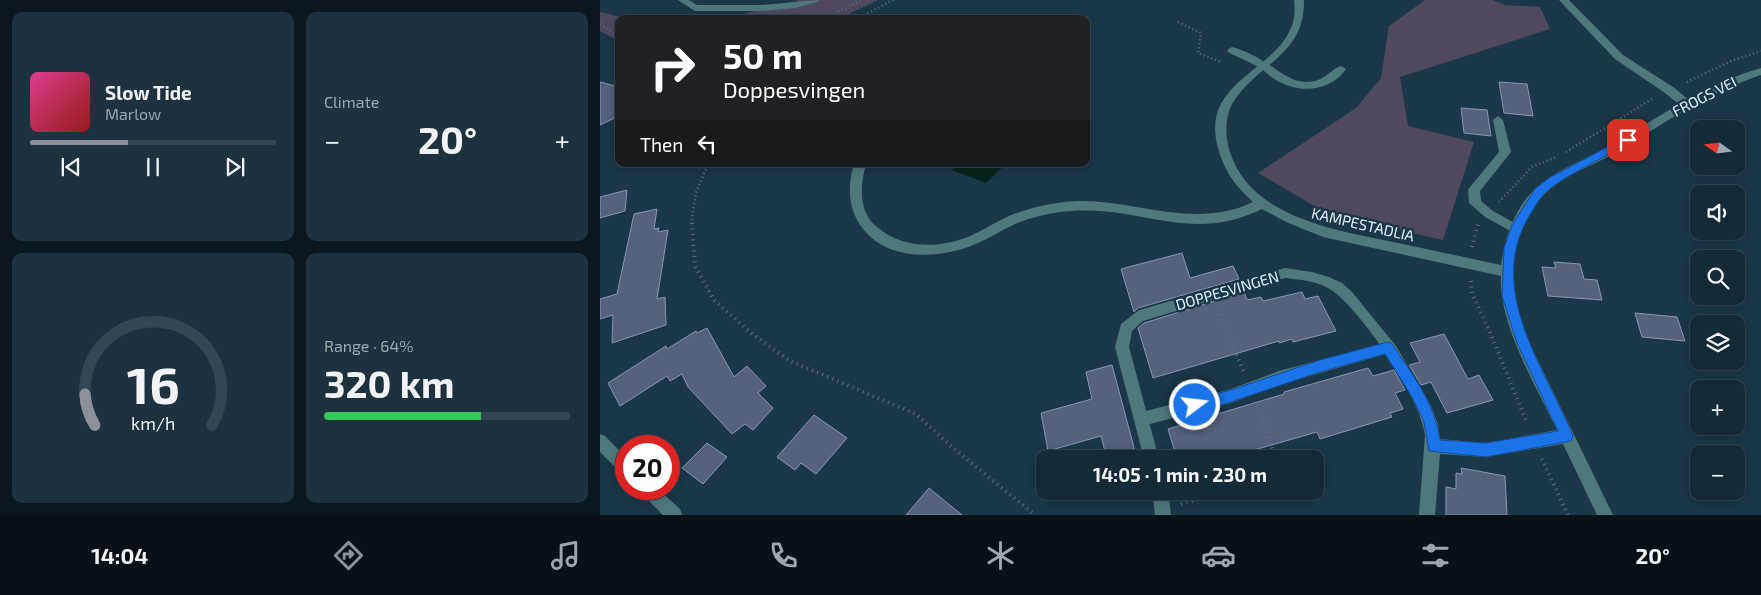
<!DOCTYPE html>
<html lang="en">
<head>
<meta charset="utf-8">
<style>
	:root { --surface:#142a36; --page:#1d323e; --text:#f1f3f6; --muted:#9da7ad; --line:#334651; --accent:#8c9099 }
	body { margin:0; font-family:"Exo 2",sans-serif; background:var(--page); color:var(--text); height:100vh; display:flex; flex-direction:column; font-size:19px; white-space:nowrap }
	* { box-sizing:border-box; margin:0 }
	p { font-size:16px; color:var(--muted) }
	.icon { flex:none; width:28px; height:28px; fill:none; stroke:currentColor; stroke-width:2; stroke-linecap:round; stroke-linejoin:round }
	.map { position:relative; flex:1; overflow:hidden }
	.drawer { display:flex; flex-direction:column; gap:12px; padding:12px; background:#0b171e; width:600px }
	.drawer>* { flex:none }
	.top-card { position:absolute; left:15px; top:15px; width:475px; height:152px; border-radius:10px; box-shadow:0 2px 12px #0003,0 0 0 1px var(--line); background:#202124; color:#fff; overflow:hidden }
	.needle { width:32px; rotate:284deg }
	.fabs { position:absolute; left:1090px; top:120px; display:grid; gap:10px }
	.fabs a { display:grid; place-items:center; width:55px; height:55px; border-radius:10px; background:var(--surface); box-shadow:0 2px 12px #0003,0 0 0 1px var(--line); font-size:25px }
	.speed { position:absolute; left:15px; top:435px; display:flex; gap:10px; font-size:25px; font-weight:700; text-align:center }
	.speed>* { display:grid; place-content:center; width:65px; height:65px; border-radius:50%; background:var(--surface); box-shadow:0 2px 12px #0003,0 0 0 1px var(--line); line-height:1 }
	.speed .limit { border:8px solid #d22; background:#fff; color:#111 }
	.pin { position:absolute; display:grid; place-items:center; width:42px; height:42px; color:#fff; margin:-21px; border-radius:10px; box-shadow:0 2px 8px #0006 }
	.me { position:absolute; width:55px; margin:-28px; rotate:75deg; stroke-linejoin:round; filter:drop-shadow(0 0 4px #0008) }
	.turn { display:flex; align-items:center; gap:18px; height:105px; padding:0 25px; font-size:22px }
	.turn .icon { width:65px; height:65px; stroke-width:2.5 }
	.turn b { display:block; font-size:35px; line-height:42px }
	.then { display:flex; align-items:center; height:48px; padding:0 25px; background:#0003; gap:10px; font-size:19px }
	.big { font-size:38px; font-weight:700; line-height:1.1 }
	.drawer .tile { flex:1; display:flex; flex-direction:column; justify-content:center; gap:8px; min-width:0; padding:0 18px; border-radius:10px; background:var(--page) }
	.drawer .dial { align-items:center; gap:0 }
	.dial svg { height:130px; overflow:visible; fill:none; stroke:var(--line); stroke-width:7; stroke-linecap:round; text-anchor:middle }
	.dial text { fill:var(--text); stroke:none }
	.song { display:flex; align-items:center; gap:15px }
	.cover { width:60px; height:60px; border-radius:8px; background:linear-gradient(135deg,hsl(330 70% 55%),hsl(0 70% 35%)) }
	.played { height:5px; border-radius:2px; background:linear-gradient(90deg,var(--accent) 40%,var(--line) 40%) }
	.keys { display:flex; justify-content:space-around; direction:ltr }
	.heat { display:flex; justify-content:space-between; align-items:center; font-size:28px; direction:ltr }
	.charge { height:8px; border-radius:4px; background:linear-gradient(90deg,#34c759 64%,var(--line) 0) }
	.drawer .tiles { flex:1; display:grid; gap:12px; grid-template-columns:repeat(2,1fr) }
	.trip { position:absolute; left:436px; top:450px; width:288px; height:50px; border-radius:10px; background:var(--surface); box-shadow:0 2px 12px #0003,0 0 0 1px var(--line); font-weight:700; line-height:50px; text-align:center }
	.tab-bar { display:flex; height:80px; justify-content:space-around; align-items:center; background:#081116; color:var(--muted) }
	.tab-bar .icon { width:35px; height:35px }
	.tab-bar .on { color:var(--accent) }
	.tab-bar b { font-size:22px; color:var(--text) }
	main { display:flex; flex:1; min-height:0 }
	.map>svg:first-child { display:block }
	.green { fill:#50495e }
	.water { fill:#04251b }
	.building { fill:#56617c; stroke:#8996b3 }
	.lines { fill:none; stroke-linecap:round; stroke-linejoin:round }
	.path-far1 { stroke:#57717f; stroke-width:2.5; stroke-dasharray:1 3; stroke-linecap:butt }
	.path { stroke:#57717f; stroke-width:4; stroke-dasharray:1 4.5; stroke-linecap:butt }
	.service { fill:#4f787b; fill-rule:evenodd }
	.minor { fill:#4f787b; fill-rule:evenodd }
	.route { fill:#1a73e8; stroke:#114b97 }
	.labels { text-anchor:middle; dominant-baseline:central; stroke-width:5; stroke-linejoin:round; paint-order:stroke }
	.street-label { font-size:15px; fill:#e0f1fc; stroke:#1a3848 }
</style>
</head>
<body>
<main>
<section class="drawer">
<div class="tiles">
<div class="tile">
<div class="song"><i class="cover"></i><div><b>Slow Tide</b><p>Marlow</p></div></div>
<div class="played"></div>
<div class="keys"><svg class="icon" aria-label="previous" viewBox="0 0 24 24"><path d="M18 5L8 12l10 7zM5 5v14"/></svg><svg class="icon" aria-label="pause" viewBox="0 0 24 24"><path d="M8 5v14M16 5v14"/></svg><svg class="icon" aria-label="next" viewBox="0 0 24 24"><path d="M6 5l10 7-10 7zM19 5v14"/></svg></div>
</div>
<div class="tile"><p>Climate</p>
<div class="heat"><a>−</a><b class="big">20°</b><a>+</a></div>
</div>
<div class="tile dial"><svg viewBox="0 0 100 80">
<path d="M14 69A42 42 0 1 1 86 69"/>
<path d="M14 69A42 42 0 0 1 8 50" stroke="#8c9099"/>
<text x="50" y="56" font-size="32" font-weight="700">16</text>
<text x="50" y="72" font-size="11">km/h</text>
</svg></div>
<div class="tile"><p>Range · 64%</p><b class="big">320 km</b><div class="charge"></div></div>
</div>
</section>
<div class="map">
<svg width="1161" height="515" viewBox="0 0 1161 515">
	<rect width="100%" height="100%" fill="#1a3848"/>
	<!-- green -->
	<path class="green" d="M200 0H278L238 19H136L147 13Z
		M825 0H893L905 5 940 7 950 29 800 77 808 126 874 142 843 240 728 214 658 173 756 108 781 78 789 26Z
		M0 12 28 19H19V41L0 31Z"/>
	<!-- water -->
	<path class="water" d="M356 164H406L386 183 352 170Z"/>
	<!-- building -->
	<path class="building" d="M0 82 19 87V116L0 125Z
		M899 82 927 84 933 116 904 113Z
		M861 108 887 110 891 136 864 133Z
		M27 190 25 211 0 218V197Z
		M57 209 54 229 59 228 58 232 68 230 57 299 65 297 66 325 12 343 13 315 0 319V299L17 294 34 214Z
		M582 253 590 278 633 266 639 279 538 308 534 312 521 269Z
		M954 262 980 264 984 279 997 280 1002 300 948 296 942 267 956 268Z
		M644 292 647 300 661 297 663 301 702 292 705 299 718 296 736 331 693 342 692 339 679 343V341L553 378 538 328 544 323Z
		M1035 313 1077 317 1085 341 1042 337Z
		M107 328 134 377 147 366 166 386 158 393 173 408 153 430 145 424 132 434 88 387 82 374 70 381 67 376 20 406 8 383 66 346 67 349 96 331 97 333Z
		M844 334 868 379 879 375 893 400 847 413 831 382 821 385 809 365 820 362 810 343Z
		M512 365 536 455 525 459H507L501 436 448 451 441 413 492 399 486 372Z
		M768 368 773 376 794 370 805 390 795 393 803 409 790 413 792 417 720 439 717 432 654 450 655 453 637 459H577L568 429 684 394V392Z
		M214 415 247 438 216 474 201 463 195 470 177 457Z
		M107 443 127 457 103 484 82 468Z
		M861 468 905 476 907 515H846V487L856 489V473L862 474Z
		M329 488 362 515H306Z"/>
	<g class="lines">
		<!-- path-far1 -->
		<path class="path-far1" d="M224 19 261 0
			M257 19 293 0
			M578 22 601 33 598 53 621 62
			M0 24 19 36
			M1087 82 1131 61 1161 51
			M966 152 1052 99
			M899 202 932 167 956 157
			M91 224 96 193 108 164"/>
		<!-- path -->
		<path class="path" d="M92 223 95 266 114 300 151 333 190 361 316 414 352 447 435 515
			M872 247 878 224
			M871 281 872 294 889 330 927 423
			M617 309 644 372
			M657 406 676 459
			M942 459 968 515
			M581 504 623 491"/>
		<!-- service -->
		<path class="service" d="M959 0H969L1023 55 1073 87 1089 100 1090 103 1089 106H1081L1065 93 1015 59Z
			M632 47C644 50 657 57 668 64 684 74 697 87 718 80 727 77 733 68 741 66L746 69C731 92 698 94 676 80 670 77 666 72 660 68 650 62 639 58 628 52L627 50Z
			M898 116 903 120 911 152 880 191 881 201 893 211 920 226 922 229 920 232 916 234 885 217 869 203 868 190 870 187 899 152 893 120Z
			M788 342 793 344 795 348 793 352 679 385 631 403 542 426 537 424 535 419 537 414 542 412 631 389 679 371Z"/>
		<!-- minor -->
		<path class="minor" d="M78 0H89L97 5H161L219 0 217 2 195 8 161 11H95Z
			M694 0H704C705 55 660 62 634 101 625 114 625 134 629 149 649 219 738 230 798 243 833 250 867 258 901 265 905 237 915 207 937 187 957 169 983 161 1006 148 1057 119 1104 84 1161 68V75C1111 92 1068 120 1024 148 1003 161 978 169 957 184 922 208 909 254 914 295 917 311 924 327 929 342L1013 515H997L963 444 886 457 840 454 835 515H819L825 435C820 397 764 315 733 291 719 281 701 280 685 278L543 321 532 331 529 347 559 459H544L515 347 521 324 539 310 685 268 712 272 729 277 742 283 752 292 796 346 831 406 838 424 840 439 886 443 957 430C937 388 898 323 901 276L723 237 686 222 662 209C590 244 543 206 472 211 454 212 436 216 420 222 405 228 391 238 376 244 341 259 289 262 263 229 248 210 247 186 254 164H266C260 185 258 212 277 227 302 249 340 249 370 236 384 230 397 221 411 215 432 207 455 202 478 201 538 200 595 230 653 202 636 187 624 171 618 148 600 83 671 73 690 30 695 20 695 11 694 0Z
			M0 434 5 436 26 457V475L21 473 0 452Z
			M39 489H58L80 509 82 515H63L42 494Z
			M552 491H568L571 515H555Z"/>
	</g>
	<!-- route -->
	<path class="route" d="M1028 136 1032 137V142C1008 156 962 176 944 194 939 199 935 207 931 213 884 288 944 366 973 436L971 441 886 457 829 451 824 422 812 397 785 354 720 372 631 402 595 412 591 410 589 405 591 401 595 399 631 390 720 360 788 342 792 344C812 374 835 403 840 440L886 443 958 431 917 343 902 296 904 248 912 225 935 189 949 178Z"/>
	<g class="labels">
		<!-- street labels -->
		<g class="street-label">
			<text transform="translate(1104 96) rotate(-27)">FROGS VEI</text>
			<text transform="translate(763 224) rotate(13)">KAMPESTADLIA</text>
			<text transform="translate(627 290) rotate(-16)">DOPPESVINGEN</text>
		</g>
	</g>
</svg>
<div class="fabs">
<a><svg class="needle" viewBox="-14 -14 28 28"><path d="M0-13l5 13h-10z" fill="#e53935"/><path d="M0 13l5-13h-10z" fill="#9da7ad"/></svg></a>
<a><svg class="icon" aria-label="sound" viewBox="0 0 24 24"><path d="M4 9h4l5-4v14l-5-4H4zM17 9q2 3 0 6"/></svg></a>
<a><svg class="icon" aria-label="search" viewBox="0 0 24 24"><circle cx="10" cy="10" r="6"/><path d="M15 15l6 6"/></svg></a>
<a><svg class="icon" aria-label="layers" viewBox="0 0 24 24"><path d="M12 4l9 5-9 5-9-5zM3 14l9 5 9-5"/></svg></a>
<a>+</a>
<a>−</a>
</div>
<div class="speed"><div class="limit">20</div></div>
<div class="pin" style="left:1028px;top:140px;background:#d93025"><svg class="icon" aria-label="arrive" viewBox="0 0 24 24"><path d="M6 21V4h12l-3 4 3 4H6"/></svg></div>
<svg class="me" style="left:595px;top:405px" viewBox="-20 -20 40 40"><circle r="17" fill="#1a73e8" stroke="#fff" stroke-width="3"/><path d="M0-11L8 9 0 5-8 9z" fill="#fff"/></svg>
<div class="trip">14:05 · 1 min · 230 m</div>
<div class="top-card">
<div class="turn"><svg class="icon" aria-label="right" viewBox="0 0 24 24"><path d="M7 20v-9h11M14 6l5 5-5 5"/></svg><div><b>50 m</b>Doppesvingen</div></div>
<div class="then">Then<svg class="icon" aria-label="left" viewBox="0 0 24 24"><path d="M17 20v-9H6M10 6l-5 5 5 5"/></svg></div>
</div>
</div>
</main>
<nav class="tab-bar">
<b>14:04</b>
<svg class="icon on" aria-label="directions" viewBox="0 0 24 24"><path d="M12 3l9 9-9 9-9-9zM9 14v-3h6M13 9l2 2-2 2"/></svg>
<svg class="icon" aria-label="music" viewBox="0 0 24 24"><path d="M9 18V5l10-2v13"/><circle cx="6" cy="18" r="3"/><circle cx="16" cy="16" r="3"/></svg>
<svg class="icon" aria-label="phone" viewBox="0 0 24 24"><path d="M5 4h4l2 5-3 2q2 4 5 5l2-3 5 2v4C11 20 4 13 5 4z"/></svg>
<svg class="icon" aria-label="climate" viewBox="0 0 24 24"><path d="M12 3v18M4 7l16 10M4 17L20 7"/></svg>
<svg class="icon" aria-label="car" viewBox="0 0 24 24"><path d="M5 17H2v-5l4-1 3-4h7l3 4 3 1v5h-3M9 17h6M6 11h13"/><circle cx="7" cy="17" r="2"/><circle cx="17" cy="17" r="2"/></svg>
<svg class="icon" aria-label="filters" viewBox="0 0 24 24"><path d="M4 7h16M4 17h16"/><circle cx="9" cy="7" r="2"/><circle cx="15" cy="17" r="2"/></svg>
<b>20°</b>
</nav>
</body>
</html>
